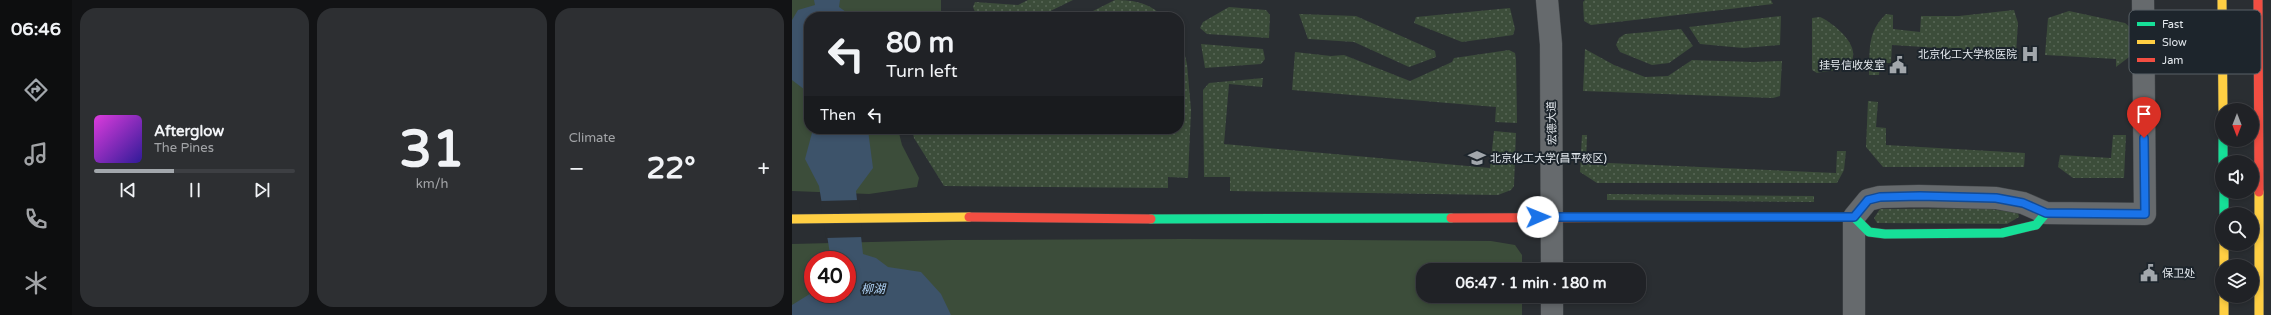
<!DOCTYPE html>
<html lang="en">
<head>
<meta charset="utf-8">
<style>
	:root { --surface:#202226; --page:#2d2f32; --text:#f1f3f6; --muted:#a2a4a7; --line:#3d3f43; --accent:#a2a7ac }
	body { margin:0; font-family:"Varela Round","Noto Sans SC",sans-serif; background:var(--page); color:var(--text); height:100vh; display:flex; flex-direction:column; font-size:15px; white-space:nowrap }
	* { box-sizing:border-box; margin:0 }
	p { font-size:13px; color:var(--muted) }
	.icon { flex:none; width:22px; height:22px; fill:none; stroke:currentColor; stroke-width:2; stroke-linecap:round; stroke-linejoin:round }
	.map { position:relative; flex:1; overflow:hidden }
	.details { display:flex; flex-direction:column; gap:8px; padding:8px; background:#121315; width:720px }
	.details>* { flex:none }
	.guide { position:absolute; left:12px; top:12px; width:380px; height:122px; border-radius:16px; box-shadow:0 2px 6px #0003,0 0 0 1px var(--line); background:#202226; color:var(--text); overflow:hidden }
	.needle { width:26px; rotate:180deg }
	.buttons { position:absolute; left:1423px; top:103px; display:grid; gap:8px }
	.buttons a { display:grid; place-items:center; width:44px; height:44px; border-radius:50%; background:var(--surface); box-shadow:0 2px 6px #0003,0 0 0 1px var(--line); font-size:20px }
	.speed { position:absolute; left:12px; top:251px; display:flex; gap:8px; font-size:20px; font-weight:700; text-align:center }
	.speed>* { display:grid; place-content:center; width:52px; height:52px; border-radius:50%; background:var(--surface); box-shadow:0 2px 6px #0003,0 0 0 1px var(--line); line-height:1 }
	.speed .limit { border:6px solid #d22; background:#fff; color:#111 }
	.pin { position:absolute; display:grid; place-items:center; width:34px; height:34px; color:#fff; margin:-41px -17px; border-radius:50% 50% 50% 0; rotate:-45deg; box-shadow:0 0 4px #0007 }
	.pin .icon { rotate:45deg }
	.me { position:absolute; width:44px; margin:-22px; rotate:89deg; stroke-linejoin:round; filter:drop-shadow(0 0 3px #0008) }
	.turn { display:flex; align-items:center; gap:14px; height:84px; padding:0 16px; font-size:18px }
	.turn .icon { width:52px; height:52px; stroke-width:2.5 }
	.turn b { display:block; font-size:28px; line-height:34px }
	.then { display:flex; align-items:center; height:38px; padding:0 16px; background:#0003; gap:8px; font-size:15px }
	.big { font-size:30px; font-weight:700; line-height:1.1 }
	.details .widget { flex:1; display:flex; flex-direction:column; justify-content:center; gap:6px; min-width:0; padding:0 14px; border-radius:16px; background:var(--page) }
	.details .dial { align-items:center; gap:0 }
	.dial b { font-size:52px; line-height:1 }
	.song { display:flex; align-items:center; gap:12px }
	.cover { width:48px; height:48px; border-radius:6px; background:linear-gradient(135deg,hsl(300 70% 55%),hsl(250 70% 35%)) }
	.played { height:4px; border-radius:2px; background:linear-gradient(90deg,var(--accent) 40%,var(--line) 40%) }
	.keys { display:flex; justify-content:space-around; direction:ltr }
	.heat { display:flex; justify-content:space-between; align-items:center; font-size:22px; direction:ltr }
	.details .tiles { flex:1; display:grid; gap:8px; grid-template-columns:repeat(3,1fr) }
	.trip { position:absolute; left:624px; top:263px; width:230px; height:40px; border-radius:16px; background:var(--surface); box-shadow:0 2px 6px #0003,0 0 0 1px var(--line); font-weight:700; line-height:40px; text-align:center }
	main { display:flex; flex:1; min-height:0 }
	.tab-bar { display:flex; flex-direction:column; width:72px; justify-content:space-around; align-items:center; background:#0d0e0f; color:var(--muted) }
	.tab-bar .icon { width:28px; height:28px }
	.tab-bar .current { color:var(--accent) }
	.tab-bar b { font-size:18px; color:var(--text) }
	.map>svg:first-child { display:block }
	.grass { fill:url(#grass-dots) }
	.park { fill:#3c4d3a; fill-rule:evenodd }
	.water { fill:#3d536a }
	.pier { fill:#2a2e32 }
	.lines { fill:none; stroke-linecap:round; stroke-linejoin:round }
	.street-casing { stroke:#45494c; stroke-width:23 }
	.fast-casing { stroke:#45494c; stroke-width:10 }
	.slow-casing { stroke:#45494c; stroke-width:10 }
	.jam-casing { stroke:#45494c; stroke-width:10 }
	.street { stroke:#666a6d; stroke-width:22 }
	.fast { stroke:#16e098; stroke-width:9 }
	.slow { stroke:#ffcf43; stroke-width:9 }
	.jam { stroke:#f24e42; stroke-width:9 }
	.route-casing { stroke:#114b97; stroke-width:10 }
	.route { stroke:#1a73e8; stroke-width:7 }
	.labels { text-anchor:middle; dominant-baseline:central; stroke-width:4; stroke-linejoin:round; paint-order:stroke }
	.poi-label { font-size:11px; fill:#e3e8ed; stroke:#1d252c; text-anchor:end }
	.street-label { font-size:11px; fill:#e3e8ed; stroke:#1d252c }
	.water-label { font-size:12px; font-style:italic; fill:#b1d4f8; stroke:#1d252c }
	.key { fill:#1d252c; stroke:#586066; stroke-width:1 }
	.key-label { font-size:11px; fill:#e3e8ed }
</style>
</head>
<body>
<main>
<nav class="tab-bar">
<b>06:46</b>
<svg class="icon current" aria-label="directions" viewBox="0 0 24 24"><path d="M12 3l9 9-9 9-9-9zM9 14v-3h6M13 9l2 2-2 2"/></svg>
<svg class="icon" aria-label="music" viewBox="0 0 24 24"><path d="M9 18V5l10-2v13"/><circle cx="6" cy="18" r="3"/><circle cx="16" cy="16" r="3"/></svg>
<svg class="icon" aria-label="phone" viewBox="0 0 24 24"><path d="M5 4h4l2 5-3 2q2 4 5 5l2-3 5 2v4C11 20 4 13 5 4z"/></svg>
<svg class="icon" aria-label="climate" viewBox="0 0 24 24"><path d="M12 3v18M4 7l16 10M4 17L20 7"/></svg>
</nav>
<section class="details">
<div class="tiles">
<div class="widget">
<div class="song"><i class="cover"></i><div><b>Afterglow</b><p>The Pines</p></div></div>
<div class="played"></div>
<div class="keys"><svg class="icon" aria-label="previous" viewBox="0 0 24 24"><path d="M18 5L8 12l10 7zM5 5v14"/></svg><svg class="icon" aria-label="pause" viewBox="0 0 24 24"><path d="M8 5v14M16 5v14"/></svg><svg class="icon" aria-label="next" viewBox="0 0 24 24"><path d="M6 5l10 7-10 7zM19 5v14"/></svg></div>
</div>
<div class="widget dial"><b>31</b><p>km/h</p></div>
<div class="widget"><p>Climate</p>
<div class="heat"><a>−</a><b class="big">22°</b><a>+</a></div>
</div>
</div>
</section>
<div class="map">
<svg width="1479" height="315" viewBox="0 0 1479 315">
	<defs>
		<pattern id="grass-dots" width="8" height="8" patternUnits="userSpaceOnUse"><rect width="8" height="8" fill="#3c4d3a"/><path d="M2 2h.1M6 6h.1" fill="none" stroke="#586757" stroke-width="1.8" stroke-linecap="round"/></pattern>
	</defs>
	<rect width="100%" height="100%" fill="#2a2e32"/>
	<!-- grass -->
	<path class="grass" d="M236 0H281L246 17H185L181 7 183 2 226 5Z
		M323 0C343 0 357 3 372 17H289Z
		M793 0H979L981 4 799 25 792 21 791 2Z
		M437 7 474 10 478 15 477 38 415 34 408 28 411 22Z
		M718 8 723 29 721 35 670 42 622 23 624 17Z
		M1222 10 1226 23 1224 53 1100 45 1099 63H1088L1087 75H1077C1078 50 1075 32 1094 14L1101 15V29L1128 32 1129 16H1167Z
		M1277 11 1333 23 1345 33V51L1324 67V59L1253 55 1256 18Z
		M507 14 564 16 643 51 644 57 617 67 562 42 516 39Z
		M989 16 988 45 951 48 908 44 897 27Z
		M1028 17C1042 23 1075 50 1055 66 1047 71 1034 71 1025 73L1020 70V18Z
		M889 29 901 46 877 63 860 65 828 52 824 45 827 38 833 34Z
		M387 31 395 64 399 110 396 178 376 177V188L152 186 122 138 120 129H387Z
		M409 44 471 49 473 59 469 64 413 68Z
		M793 49 822 65 853 77 876 76 900 60 961 62 990 61 988 96 981 98 791 91Z
		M717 50 723 53 724 59 725 123 703 122 704 107 500 90 503 52 539 56 552 55 618 81 660 62 662 58Z
		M471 78 470 87 437 84 432 144 698 168 702 131 724 133 722 186 719 190 706 195 438 191V177H412L411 90 417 83Z
		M1076 101 1086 102 1084 127 1094 128V145L1233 153 1232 167H1091L1074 147Z
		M790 135H795L794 162 1044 173 1045 151H1054L1052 170 1045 183H805L788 172Z
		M1321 135H1334L1332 178H1281L1266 167 1268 155 1319 158Z
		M815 194 1022 196V202L815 200Z
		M1088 209 1192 208 1226 213 1227 217 1215 224 1085 223 1082 218Z"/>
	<!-- park -->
	<path class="park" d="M0 0H149V17H17V129H106L110 145 127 178 125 187 77 194 0 191Z
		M393 239 699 241 723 245 730 255V270H631V296H730V315H0V244L159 240ZM21 260H55V294H21Z"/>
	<!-- water -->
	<path class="water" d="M22 0H48L47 7 61 17H17V93L0 80V20L6 10 23 5Z
		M21 129 76 130 81 168 64 191 71 254 84 258 96 267 129 272 149 294 159 315H0V305L21 292V294H55V260H39L27 186 13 159Z"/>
	<!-- pier -->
	<path class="pier" d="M67 200 71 237 34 238 28 201Z"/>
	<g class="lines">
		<!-- street casing -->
		<g class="street-casing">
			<path id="street" d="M755 0 759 44 760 270
				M760 296V315
				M1062 315V217L1076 200 1088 197 1127 196 1204 198 1231 203 1254 213 1353 214 1351 0"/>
		</g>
		<!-- fast casing -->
		<g class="fast-casing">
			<path id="fast" d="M1431 140V162
				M1432 192V214
				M1003 217H1062L1077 232 1093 234 1210 233 1244 225 1254 213
				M359 219 659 218"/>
		</g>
		<!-- slow casing -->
		<g class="slow-casing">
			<path id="slow" d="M1430 0 1431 110
				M1467 192V315
				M0 219 177 217
				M1432 244V266
				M1432 296V315"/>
		</g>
		<!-- jam casing -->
		<g class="jam-casing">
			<path id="jam" d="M1466 0 1467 192
				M177 217 359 219
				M659 218 1003 217"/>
		</g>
		<!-- street -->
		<use href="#street" class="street"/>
		<!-- fast -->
		<use href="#fast" class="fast"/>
		<!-- slow -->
		<use href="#slow" class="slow"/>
		<!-- jam -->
		<use href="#jam" class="jam"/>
	</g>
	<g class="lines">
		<!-- route casing -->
		<g class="route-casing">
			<path id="route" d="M746 217H1062L1076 200 1088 197 1128 196 1204 198 1231 203 1254 213 1353 214 1352 138"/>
		</g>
		<!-- route -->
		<use href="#route" class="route"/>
	</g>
	<!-- icons -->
	<defs>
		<g id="hospital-bare" transform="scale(1.38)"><path d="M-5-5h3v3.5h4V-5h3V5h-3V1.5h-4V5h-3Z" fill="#a2a7ac" stroke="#1d252c" stroke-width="2.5" paint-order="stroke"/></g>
		<g id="civic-bare" transform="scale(1.38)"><path d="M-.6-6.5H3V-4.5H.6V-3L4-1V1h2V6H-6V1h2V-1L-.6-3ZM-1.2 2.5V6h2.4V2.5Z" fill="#a2a7ac" stroke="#1d252c" stroke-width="2.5" paint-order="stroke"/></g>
		<g id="university-bare" transform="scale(1.38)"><path d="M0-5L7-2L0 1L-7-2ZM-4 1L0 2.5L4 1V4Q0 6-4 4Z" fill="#a2a7ac" stroke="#1d252c" stroke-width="2.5" paint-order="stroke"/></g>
	</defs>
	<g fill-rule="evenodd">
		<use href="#hospital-bare" x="1238" y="54"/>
		<use href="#civic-bare" x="1106" y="65"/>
		<use href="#university-bare" x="685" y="158"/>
		<use href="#civic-bare" x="1357" y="273"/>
	</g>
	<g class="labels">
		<!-- poi labels -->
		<g class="poi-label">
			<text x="1225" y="54">北京化工大学校医院</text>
			<text x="1093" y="65">挂号信收发室</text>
			<text x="698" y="158" text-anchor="start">北京化工大学(昌平校区)</text>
			<text x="1370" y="273" text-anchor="start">保卫处</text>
		</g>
		<!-- street labels -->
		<g class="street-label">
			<text transform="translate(760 123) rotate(-91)">宏德大道</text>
		</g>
		<!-- water labels -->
		<g class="water-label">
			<text x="81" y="289">柳湖</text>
		</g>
	</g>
	<!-- legend -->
	<rect x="1337" y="10" width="132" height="64" rx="6" class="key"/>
	<rect x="1345" y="22" width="18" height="4" fill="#16e098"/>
	<rect x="1345" y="40" width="18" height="4" fill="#ffcf43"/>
	<rect x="1345" y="58" width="18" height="4" fill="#f24e42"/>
	<g class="key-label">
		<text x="1370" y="28">Fast</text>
		<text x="1370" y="46">Slow</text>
		<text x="1370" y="64">Jam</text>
	</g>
</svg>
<div class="buttons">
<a><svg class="needle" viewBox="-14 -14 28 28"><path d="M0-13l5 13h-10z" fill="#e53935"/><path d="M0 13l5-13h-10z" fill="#a2a4a7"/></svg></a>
<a><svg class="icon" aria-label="sound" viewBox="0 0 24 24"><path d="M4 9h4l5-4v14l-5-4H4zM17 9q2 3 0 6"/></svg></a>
<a><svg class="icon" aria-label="search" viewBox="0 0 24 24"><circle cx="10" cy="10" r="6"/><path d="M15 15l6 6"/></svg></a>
<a><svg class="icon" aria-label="layers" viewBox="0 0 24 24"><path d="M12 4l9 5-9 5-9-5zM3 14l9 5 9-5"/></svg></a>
</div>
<div class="speed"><div class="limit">40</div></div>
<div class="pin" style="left:1352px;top:138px;background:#d93025"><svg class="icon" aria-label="arrive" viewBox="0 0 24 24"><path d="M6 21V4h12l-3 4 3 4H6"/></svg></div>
<svg class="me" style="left:746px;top:217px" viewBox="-20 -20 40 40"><circle r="19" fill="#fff"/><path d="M0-13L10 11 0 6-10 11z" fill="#1a73e8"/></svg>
<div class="trip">06:47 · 1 min · 180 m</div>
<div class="guide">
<div class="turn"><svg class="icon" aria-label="left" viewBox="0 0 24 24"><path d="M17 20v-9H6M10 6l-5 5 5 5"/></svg><div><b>80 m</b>Turn left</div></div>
<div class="then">Then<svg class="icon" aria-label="left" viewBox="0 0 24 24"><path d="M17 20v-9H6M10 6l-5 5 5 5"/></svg></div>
</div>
</div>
</main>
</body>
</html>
